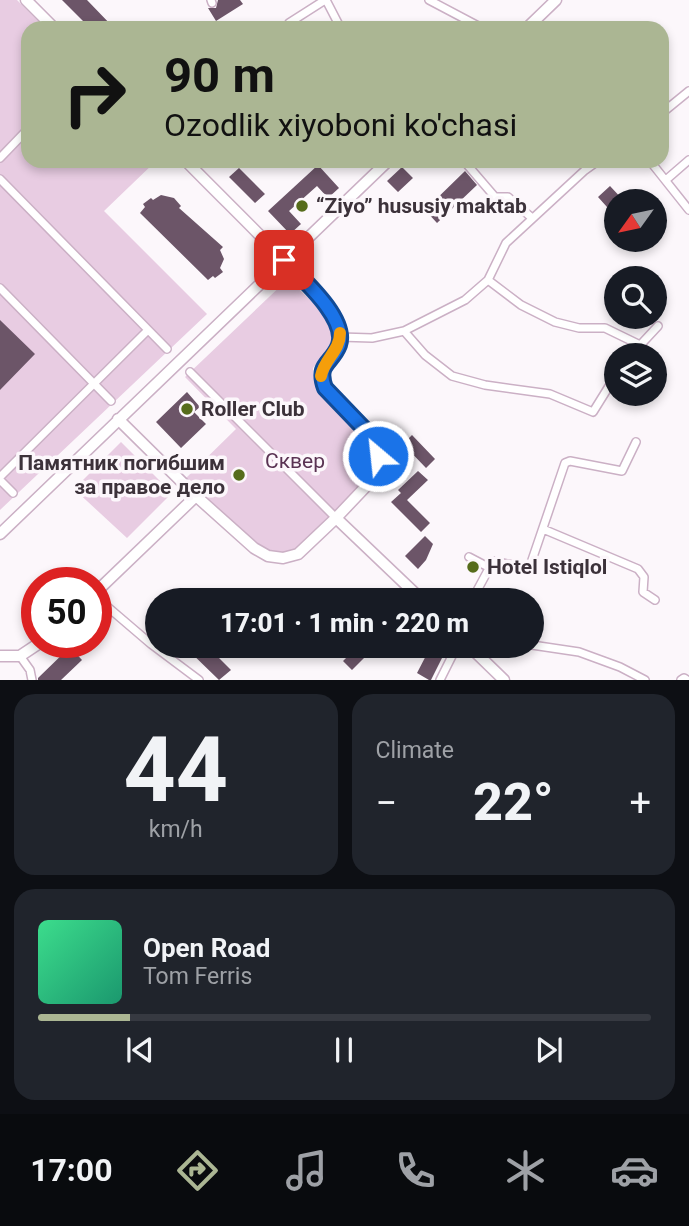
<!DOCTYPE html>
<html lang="en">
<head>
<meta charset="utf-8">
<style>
	:root { --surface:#171b24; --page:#20242c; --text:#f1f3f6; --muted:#9ea1a6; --line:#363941; --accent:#abb693 }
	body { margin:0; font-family:Roboto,sans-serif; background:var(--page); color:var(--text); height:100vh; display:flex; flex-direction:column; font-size:26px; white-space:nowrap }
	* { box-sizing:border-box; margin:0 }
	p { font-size:23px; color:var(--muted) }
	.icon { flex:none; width:38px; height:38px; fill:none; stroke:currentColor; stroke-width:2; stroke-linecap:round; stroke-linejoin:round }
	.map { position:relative; height:680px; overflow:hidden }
	.sheet { display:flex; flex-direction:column; gap:14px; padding:14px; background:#0d0f14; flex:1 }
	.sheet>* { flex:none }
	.hud { position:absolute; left:21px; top:21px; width:648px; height:147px; border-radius:21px; box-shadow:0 4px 10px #0003; background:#abb693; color:#111; overflow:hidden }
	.needle { width:46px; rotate:237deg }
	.controls { position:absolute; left:604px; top:189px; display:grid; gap:14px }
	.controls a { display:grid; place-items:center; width:63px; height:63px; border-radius:50%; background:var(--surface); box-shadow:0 4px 10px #0003; font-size:35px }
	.speed { position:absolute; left:21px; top:567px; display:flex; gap:14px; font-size:35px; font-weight:700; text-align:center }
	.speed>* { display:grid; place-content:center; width:91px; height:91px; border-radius:50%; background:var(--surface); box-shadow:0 4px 10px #0003; line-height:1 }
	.speed .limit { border:10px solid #d22; background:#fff; color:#111 }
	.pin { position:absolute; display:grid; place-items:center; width:60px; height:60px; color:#fff; margin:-30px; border-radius:14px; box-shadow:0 4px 10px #0006 }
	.me { position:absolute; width:77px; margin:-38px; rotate:332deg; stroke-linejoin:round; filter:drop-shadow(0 0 5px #0008) }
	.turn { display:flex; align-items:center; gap:24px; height:147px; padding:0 28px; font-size:32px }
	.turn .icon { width:91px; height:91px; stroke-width:2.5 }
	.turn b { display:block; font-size:49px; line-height:60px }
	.big { font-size:52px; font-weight:800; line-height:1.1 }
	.sheet .tile { flex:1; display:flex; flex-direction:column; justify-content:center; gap:10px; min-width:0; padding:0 24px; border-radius:21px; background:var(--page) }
	.sheet .dial { align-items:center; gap:0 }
	.dial b { font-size:91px; line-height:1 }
	.song { display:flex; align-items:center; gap:21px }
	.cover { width:84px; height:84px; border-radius:10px; background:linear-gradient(135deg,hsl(150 70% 55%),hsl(160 70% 35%)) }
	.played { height:7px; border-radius:4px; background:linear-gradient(90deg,var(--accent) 15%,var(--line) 15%) }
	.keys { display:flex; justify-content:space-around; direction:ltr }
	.heat { display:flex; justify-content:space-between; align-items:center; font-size:38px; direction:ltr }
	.sheet .tiles { flex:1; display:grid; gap:14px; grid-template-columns:1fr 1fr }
	.tile:last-child { grid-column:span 2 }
	.trip { position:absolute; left:145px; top:588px; width:399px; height:70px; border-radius:35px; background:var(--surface); box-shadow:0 4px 10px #0003; font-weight:800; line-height:70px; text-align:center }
	.dock { display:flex; height:112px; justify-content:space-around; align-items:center; background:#090b0e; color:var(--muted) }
	.dock .icon { width:49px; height:49px }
	.dock .selected { color:var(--accent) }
	.dock b { font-size:32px; color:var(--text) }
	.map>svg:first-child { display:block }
	.green { fill:#e8cce2 }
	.building { fill:#6c5568 }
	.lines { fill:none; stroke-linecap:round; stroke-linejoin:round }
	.street-casing { stroke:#cbb0c5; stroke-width:10 }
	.secondary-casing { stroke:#cbb0c5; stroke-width:13 }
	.street { stroke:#fff; stroke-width:7 }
	.secondary { stroke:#fff; stroke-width:10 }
	.route-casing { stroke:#114b97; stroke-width:18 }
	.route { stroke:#1a73e8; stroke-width:12 }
	.slow { stroke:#f59e0b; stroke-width:12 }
	.poi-dot { fill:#566c1b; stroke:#fcf7fb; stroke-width:2.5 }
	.labels { text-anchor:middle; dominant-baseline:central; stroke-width:7; stroke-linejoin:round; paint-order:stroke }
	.poi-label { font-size:21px; font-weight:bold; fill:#3c323a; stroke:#fcf7fb; text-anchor:start }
	.park-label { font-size:21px; fill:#5a3353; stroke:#fcf7fb }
</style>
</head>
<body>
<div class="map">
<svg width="689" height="680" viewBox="0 0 689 680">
	<rect width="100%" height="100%" fill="#fcf7fb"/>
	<!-- green -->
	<path class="green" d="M0 0H17L45 28H28V161H156L104 211 207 314 0 510Z
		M288 279C301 292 337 320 332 340 329 351 320 359 313 368L314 382 368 436 373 466 362 492 297 551 278 556 254 545 186 478 236 429 185 377Z
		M121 442 172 493 127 538 74 489Z"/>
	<!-- building -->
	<path class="building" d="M62 0H87L114 28H90Z
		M218 0H240L243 4 216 21 208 8H216Z
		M318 165 339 188 328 198 317 186 289 211 301 224 290 234 268 211Z
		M402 167 413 178 398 192 387 181Z
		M239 168 265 194 255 203 229 177Z
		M465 171 477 185 437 223 425 210Z
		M610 186 624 201H616V217L598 197Z
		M161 195 174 198 181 206 179 208 223 247 220 250 224 259 220 268 223 272 215 278 213 276 208 280 140 213 145 207 143 204 151 198 153 200Z
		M0 320 35 354 0 390Z
		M187 392 200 407 194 412 206 424 181 448 156 422Z
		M412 435 435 459 426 468 403 444Z
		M418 471 428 480 407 500 430 523 421 532 391 502 401 493 398 490Z
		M425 536 433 544 426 560 418 569 405 556Z
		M184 646H207L231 670 219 680Z
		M358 646H376L352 670 343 661Z
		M431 646H448L431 680H429L417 673Z
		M70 647 82 660 61 680H38V678Z"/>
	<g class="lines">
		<!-- street casing -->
		<g class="street-casing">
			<path id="street" d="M211 0 212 3
				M326 0 339 25 343 28
				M429 0 482 28
				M289 23 325 0
				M662 113 689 91
				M0 158 28 129
				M464 161 495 197H508L532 218
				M650 161 689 210
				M0 179 167 349
				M667 179 689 160
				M488 280 521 305 555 322 579 328H605L640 345
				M0 288 111 401
				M404 331 425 355 452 376 485 385 550 394 593 412 616 375
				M340 337 372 338 404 331 465 300 488 280 506 243 584 171 598 161
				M631 355 658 326
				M190 372 336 518
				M0 477 148 330
				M0 480 13 493
				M543 529 638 569 644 577 643 592 655 600
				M469 557 490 568
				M96 597 151 644 199 680
				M472 600 493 561 522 567 531 563 565 463 570 461 622 471 636 442
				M532 645 579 652 620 667 645 680
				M20 656 30 670 32 680
				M440 680 457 646
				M681 680 684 678 687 680"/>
		</g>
		<!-- secondary casing -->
		<g class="secondary-casing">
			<path id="secondary" d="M26 0 54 28
				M527 28 556 0
				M118 419 196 496 254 548 268 556 283 558 298 554 336 518 373 479 378 456 372 437 325 388C314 357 349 354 338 325 330 306 312 291 298 275 262 236 223 199 186 161
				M336 518 422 600
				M0 534 388 161
				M96 592 196 496
				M469 646 504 680
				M0 656H20L41 642"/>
		</g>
		<!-- street -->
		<use href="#street" class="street"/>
		<!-- secondary -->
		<use href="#secondary" class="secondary"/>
	</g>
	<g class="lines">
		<!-- route casing -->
		<g class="route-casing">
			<path id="route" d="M284 260C301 278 348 318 339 345 332 364 316 363 325 388L372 437 378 456"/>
		</g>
		<!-- route -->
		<use href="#route" class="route"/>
		<!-- slow -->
		<path class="slow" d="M321 376C324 359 340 351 340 333"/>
	</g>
	<!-- markers -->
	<g class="poi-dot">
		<circle cx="302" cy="206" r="7"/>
		<circle cx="187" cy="409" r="7"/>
		<circle cx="239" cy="475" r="7"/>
		<circle cx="473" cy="567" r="7"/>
	</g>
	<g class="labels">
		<!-- poi labels -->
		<g class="poi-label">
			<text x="316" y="206">“Ziyo” hususiy maktab</text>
			<text x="201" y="409">Roller Club</text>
			<text x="225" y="463" text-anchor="end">Памятник погибшим<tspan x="225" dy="24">за правое дело</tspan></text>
			<text x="487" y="567">Hotel Istiqlol</text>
		</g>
		<!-- park labels -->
		<g class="park-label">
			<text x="295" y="461">Сквер</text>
		</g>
	</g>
</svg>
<div class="controls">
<a><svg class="needle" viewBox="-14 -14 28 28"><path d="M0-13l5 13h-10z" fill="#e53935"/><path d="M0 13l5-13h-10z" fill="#9ea1a6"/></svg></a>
<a><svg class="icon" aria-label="search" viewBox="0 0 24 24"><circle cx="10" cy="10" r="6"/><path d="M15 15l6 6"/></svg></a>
<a><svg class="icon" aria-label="layers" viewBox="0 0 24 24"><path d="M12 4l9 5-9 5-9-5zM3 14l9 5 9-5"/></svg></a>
</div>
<div class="speed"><div class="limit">50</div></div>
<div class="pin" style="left:284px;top:260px;background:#d93025"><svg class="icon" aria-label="arrive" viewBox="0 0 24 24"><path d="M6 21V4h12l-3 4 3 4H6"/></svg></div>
<svg class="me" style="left:378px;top:456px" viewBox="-20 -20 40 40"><circle r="17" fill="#1a73e8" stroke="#fff" stroke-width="3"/><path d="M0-11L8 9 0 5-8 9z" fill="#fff"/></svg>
<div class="trip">17:01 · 1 min · 220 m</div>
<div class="hud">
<div class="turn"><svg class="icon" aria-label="right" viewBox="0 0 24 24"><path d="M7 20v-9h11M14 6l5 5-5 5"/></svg><div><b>90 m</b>Ozodlik xiyoboni ko'chasi</div></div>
</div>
</div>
<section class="sheet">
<div class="tiles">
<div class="tile dial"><b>44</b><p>km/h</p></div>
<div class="tile"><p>Climate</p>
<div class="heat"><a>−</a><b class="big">22°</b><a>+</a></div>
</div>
<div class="tile">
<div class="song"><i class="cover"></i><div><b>Open Road</b><p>Tom Ferris</p></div></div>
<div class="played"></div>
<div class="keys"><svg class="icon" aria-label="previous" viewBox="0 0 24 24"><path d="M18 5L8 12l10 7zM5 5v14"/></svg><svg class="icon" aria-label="pause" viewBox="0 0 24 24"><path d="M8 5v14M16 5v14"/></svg><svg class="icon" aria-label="next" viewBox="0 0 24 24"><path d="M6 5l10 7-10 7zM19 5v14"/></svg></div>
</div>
</div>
</section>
<nav class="dock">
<b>17:00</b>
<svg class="icon selected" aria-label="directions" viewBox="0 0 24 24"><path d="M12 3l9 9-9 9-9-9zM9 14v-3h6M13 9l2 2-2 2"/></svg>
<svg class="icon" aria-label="music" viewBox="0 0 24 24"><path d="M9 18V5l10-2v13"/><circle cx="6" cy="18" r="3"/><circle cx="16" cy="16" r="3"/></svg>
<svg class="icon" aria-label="phone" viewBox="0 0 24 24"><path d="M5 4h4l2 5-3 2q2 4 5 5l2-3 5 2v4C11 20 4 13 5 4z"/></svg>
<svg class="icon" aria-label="climate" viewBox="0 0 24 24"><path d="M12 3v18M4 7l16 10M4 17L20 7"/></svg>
<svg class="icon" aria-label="car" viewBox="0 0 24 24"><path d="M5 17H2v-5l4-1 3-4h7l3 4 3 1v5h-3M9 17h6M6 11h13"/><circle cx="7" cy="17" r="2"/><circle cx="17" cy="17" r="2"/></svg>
</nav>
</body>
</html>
